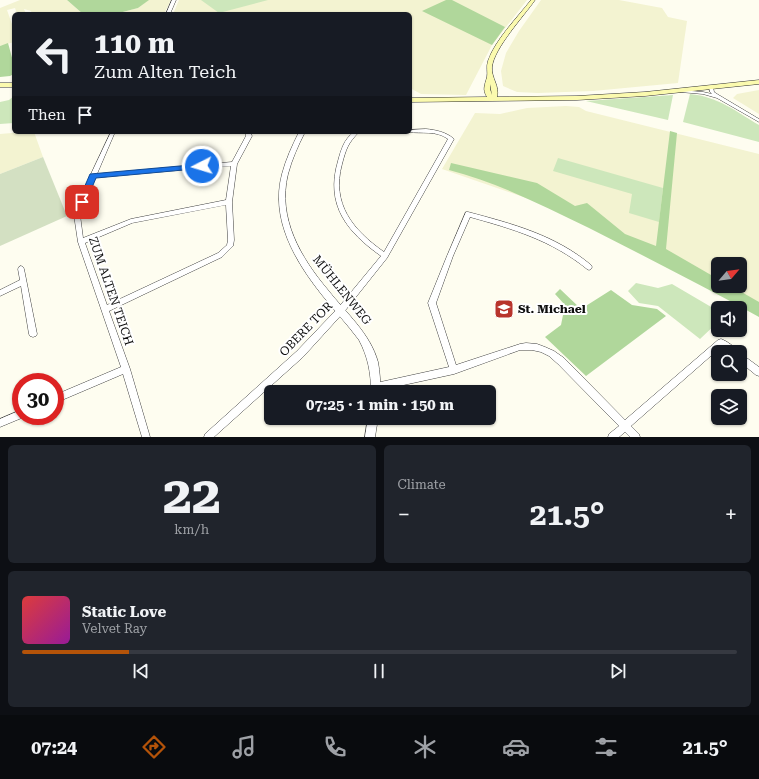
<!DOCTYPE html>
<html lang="en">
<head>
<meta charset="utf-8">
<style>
	:root { --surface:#171b24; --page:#20242c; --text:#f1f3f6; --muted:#9ea1a6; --line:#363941; --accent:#b45309 }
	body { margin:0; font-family:"Roboto Serif",serif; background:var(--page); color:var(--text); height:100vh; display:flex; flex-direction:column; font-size:15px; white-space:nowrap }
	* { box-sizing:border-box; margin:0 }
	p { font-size:13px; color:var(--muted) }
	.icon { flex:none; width:22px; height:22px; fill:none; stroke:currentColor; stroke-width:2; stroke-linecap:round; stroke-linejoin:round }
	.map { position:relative; height:437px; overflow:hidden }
	.sheet { display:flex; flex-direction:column; gap:8px; padding:8px; background:#0d0f14; flex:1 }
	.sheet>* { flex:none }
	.guide { position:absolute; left:12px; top:12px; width:400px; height:122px; border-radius:6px; box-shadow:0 1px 3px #0004; background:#171b24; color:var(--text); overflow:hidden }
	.needle { width:26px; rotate:61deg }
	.tools { position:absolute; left:711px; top:257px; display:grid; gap:8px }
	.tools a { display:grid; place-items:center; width:36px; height:36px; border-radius:6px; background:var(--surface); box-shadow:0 1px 3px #0004; font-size:20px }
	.speed { position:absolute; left:12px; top:373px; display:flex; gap:8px; font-size:20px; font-weight:700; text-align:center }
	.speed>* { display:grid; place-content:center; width:52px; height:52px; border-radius:50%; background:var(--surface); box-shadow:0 1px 3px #0004; line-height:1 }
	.speed .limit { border:6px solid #d22; background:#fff; color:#111 }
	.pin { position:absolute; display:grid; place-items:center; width:34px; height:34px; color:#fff; margin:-17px; border-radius:8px; box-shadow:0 2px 6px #0006 }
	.me { position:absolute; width:44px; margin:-22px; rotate:265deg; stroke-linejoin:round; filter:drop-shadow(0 0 3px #0008) }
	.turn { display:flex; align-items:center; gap:14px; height:84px; padding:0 16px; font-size:18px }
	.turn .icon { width:52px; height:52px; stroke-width:2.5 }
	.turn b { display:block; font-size:28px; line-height:34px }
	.then { display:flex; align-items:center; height:38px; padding:0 16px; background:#0003; gap:8px; font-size:15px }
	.big { font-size:30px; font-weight:700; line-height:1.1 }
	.sheet .widget { flex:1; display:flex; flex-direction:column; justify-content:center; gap:6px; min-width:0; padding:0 14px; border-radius:6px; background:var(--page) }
	.sheet .dial { align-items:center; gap:0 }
	.dial b { font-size:52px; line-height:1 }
	.song { display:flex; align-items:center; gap:12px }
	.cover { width:48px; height:48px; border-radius:6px; background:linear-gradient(135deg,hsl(0 70% 55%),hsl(300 70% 35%)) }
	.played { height:4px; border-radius:2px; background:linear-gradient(90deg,var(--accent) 15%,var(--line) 15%) }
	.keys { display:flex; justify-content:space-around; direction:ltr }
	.heat { display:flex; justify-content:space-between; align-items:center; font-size:22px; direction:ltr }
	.sheet .tiles { flex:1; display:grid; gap:8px; grid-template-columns:1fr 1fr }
	.widget:last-child { grid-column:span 2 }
	.trip { position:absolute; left:264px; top:385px; width:232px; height:40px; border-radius:6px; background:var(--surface); box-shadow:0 1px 3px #0004; font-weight:700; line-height:40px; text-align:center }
	.dock { display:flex; height:64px; justify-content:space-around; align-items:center; background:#090b0e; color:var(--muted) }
	.dock .icon { width:28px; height:28px }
	.dock .on { color:var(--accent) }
	.dock b { font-size:18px; color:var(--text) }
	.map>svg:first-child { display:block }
	.farmland { fill:#f3f3d1; fill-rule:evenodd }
	.green { fill:#cde7bb }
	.forest { fill:#b0d79b }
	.cemetery { fill:#d3e0c2 }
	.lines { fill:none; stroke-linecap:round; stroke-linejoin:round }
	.minor-casing { stroke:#414141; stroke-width:1 }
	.tertiary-casing { stroke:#414141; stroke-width:1 }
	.secondary-casing { stroke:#303030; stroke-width:1 }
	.minor { fill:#fff; fill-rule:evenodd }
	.tertiary { fill:#fff; fill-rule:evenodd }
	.secondary { fill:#fbfaae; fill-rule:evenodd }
	.route { fill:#1a73e8; stroke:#114b97 }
	.labels { text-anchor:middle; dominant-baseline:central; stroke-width:4; stroke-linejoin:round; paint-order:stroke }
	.street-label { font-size:12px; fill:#0e0e0e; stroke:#fff }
	.poi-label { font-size:12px; font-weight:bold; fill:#0e0e0e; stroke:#fff; text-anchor:start }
</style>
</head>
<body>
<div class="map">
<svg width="759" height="437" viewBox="0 0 759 437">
	<rect width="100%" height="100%" fill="#fefdf0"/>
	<!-- farmland -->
	<path class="farmland" d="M20 0H67L83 14H32L31 11 24 9 26 14H17L15 8 7 10 14 30V42L0 46V8Z
		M144 0H171L164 14H115L138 8 148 0Z
		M179 0H527L492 45 466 95 421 94 410 88V14H173Z
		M541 0H619L662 8 668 17 687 21 678 83 593 91 538 93 517 92 503 86 501 71 506 53 519 31Z
		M759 90V114L733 98 737 94Z
		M566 106 579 107 586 111 759 154V315L632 248 535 201 442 169 475 113 500 114 527 108ZM718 264H740V286H718Z
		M23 132H34L43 157 0 174V134Z"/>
	<!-- green -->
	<path class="green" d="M201 0H268L219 13Z
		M690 94C719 97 735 111 759 125V142L683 122Z
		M673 95 668 120 586 101Z
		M14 96V123L0 124V102L9 100Z
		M558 158 663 188 659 222 629 213 632 194 553 171Z
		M636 283 658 288 672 284 718 311V322L700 339 658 306 639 303 628 291Z"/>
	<!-- forest -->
	<path class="forest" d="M67 0H149L138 8 115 14H83Z
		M446 0H452L505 27 492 45 422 11Z
		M8 43 14 65V74L10 76 0 77V46Z
		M670 131 677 133 666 249 718 279V286H731L759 302V317C703 286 646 257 589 228 543 206 499 183 449 170L451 163 537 183 575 206 587 203 625 234 656 246Z
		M560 289 581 309 611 290 632 305 657 309 666 316 586 376 545 337 561 325 565 305 555 294Z"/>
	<!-- cemetery -->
	<path class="cemetery" d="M43 157 67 216 0 246V174Z"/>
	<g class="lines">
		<!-- minor casing -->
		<g class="minor-casing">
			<path id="minor" d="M709 87H713L714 92 717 94 759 119V122L717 98 703 94 680 92 678 91 680 90 703 92 712 94 710 92Z
				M426 129C436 130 446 132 454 139L387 258 344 312 303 357 214 437H204L205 434 297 351 338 308 381 256C347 232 325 205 338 161 341 150 344 139 354 132H359C348 143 346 149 342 164 331 204 353 230 384 252L448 139C436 130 422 134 408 132H410V130Z
				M111 132H115L97 174 232 162 246 136V132H250L252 136 237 164 232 202 234 240 233 246 222 257 109 311 130 369 150 437H142L123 374 55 403V395L121 367 78 242 74 215 90 176ZM231 166 226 200 131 219 83 238 80 215 95 178ZM226 205 228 240 227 245 218 253 107 305 85 243 132 223Z
				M466 212H468C513 224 555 235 591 265L592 267 591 269 589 270 587 269C551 240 513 229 470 217L453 256 436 303 456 365 520 344 526 343 537 344 545 347 554 351 564 358 625 420 718 340 721 339C727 341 735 347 738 352H728L721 347 631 426 639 434 640 437H630L625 432 619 437H608L609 434 619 426 558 364 549 356 541 352 532 350H520L454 374 376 391 373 390 372 387 373 384 376 383 449 367 428 303 447 256Z
				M21 266 23 267 24 269 37 334 36 336 33 337 30 336 29 334 21 286 0 296V290L20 280 18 269 19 267Z
				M740 353 759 367V376L756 375 740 362Z
				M21 410V416H24V417L0 427V419Z"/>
		</g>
		<!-- tertiary casing -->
		<g class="tertiary-casing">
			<path id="tertiary" d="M172 0H176L170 14H166Z
				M299 132H305C298 146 292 159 288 174 277 218 301 258 328 290 346 313 370 333 378 362 380 372 380 382 381 392H371C371 373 368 357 359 340 347 324 334 310 322 295 295 261 270 219 282 174 286 159 292 146 299 132Z
				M368 418H378L375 437H365Z"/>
		</g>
		<!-- secondary casing -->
		<g class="secondary-casing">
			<path id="secondary" d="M531 0H535C524 16 494 48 492 67 491 78 500 86 497 97L577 96 645 92 759 80V84L645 96 577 100 410 102V98L487 97C482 89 485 85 487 77 488 72 486 67 488 61 495 40 517 18 531 0ZM490 84 492 95 490 89Z
				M0 83H14V87H0Z"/>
		</g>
		<!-- minor -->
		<use href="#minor" class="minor"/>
		<!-- tertiary -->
		<use href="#tertiary" class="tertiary"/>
		<!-- secondary -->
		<use href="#secondary" class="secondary"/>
	</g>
	<!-- route -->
	<path class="route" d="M202 164 205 165V168L96 178 85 204H79L78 202 90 174Z"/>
	<!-- icons -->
	<defs>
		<g id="school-square" transform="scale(1)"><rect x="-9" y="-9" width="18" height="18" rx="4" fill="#b8342c" stroke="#fff"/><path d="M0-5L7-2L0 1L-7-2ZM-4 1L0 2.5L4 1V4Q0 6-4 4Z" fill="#fff"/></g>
	</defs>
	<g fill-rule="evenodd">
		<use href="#school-square" x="504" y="309"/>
	</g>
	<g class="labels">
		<!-- street labels -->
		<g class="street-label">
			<text transform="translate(342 290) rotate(51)">MÜHLENWEG</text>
			<text transform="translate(111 291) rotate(71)">ZUM ALTEN TEICH</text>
			<text transform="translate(306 329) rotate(-46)">OBERE TOR</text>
		</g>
		<!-- poi labels -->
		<g class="poi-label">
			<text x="518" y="309">St. Michael</text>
		</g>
	</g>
</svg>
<div class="tools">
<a><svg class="needle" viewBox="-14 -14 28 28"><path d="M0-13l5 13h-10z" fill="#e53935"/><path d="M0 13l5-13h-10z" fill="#9ea1a6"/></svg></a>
<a><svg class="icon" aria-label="sound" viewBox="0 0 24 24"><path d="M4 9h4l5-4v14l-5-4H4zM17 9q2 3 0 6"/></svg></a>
<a><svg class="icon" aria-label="search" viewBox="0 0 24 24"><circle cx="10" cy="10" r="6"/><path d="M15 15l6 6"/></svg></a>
<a><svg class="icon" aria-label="layers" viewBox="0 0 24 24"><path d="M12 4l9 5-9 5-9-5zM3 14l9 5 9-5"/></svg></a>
</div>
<div class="speed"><div class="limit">30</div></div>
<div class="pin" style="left:82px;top:202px;background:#d93025"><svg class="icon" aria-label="arrive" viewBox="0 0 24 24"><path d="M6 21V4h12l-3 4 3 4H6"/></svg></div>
<svg class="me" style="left:202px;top:166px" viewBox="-20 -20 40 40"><circle r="17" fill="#1a73e8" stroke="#fff" stroke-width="3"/><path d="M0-11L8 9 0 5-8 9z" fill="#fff"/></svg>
<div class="trip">07:25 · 1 min · 150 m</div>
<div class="guide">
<div class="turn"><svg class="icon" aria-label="left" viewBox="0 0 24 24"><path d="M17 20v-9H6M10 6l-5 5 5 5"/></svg><div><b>110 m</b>Zum Alten Teich</div></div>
<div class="then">Then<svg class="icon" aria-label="arrive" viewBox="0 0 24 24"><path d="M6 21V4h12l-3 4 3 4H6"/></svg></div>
</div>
</div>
<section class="sheet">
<div class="tiles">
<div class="widget dial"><b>22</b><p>km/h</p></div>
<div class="widget"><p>Climate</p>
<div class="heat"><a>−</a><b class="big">21.5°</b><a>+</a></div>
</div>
<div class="widget">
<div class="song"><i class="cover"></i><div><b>Static Love</b><p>Velvet Ray</p></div></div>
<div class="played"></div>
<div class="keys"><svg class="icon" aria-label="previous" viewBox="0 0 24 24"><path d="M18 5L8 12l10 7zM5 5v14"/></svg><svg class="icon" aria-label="pause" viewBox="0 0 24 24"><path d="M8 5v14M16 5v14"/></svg><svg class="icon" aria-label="next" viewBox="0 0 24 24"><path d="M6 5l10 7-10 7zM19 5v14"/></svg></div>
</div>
</div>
</section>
<nav class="dock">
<b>07:24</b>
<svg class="icon on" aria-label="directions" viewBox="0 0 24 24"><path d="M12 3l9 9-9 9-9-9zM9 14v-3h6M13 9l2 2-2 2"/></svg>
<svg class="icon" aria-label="music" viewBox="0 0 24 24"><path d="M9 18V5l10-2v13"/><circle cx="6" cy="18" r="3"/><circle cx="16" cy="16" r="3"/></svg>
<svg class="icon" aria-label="phone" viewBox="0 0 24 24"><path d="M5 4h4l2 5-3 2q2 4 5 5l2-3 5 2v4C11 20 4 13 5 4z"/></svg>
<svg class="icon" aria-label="climate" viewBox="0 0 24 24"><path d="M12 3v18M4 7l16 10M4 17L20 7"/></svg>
<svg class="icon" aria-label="car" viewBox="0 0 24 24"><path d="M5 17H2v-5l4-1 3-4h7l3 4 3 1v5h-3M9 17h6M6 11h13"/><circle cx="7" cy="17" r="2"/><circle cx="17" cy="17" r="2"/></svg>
<svg class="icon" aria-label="filters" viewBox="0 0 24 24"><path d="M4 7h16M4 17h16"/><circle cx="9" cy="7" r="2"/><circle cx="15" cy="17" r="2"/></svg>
<b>21.5°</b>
</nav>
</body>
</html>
